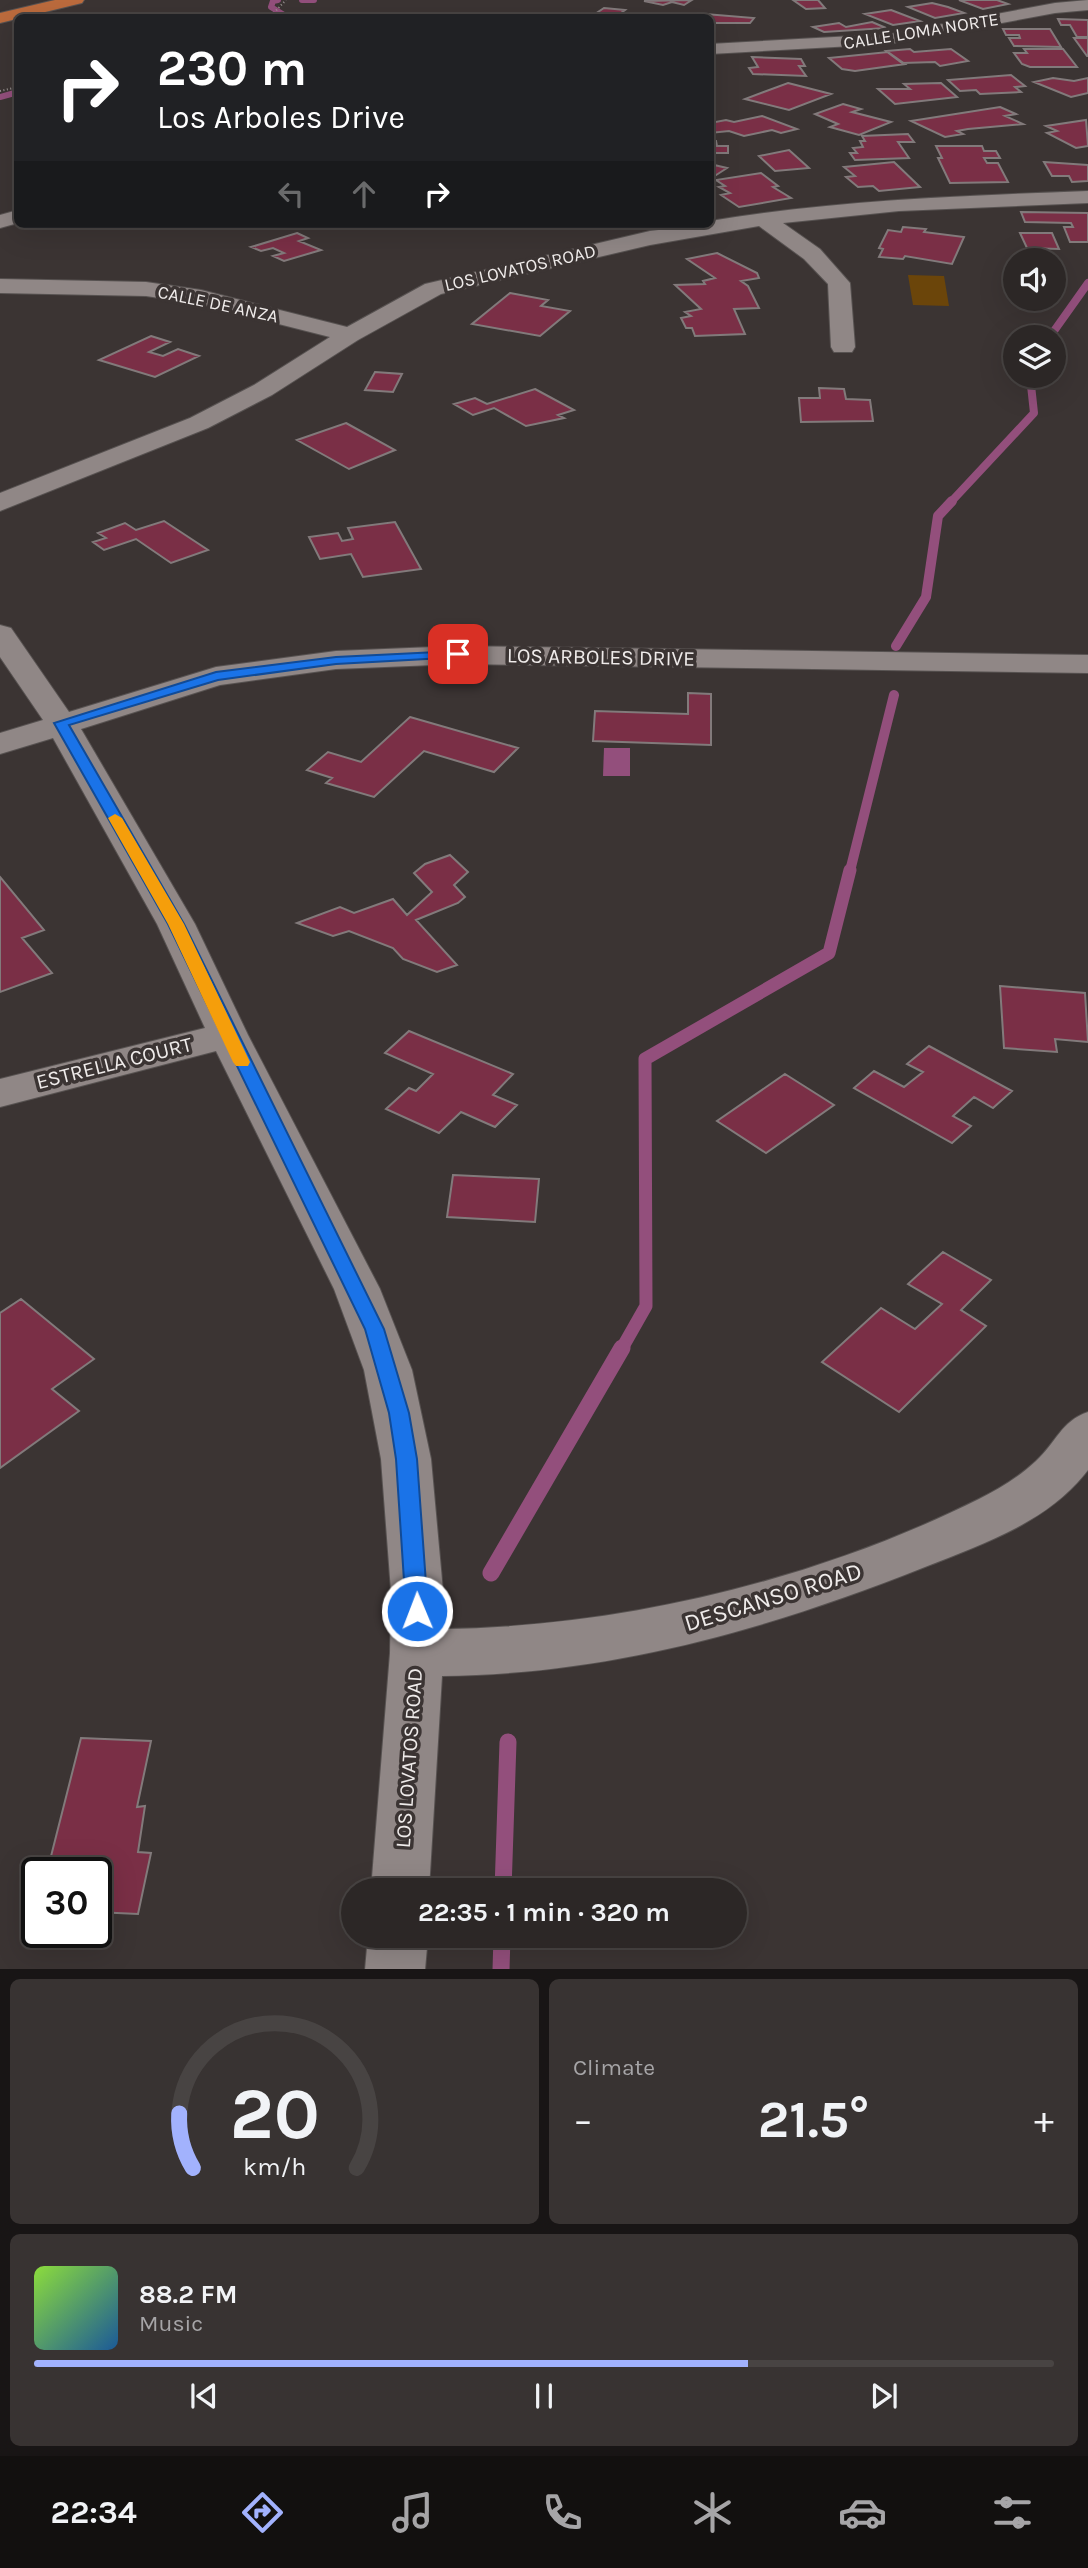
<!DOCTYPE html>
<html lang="en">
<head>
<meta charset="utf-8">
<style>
	:root { --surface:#2c2726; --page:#383332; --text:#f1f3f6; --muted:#a6a5a7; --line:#484443; --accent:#a2b2fd }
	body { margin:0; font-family:Karla,sans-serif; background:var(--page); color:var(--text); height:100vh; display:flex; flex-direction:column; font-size:26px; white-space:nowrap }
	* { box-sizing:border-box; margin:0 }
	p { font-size:23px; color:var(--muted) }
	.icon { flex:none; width:38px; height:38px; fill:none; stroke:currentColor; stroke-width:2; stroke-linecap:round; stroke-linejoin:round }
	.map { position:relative; height:1969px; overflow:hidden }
	.details { display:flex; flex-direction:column; gap:10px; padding:10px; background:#181515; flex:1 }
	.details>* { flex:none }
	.guide { position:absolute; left:14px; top:14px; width:700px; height:214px; border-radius:10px; box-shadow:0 7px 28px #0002,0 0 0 2px var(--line); background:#202124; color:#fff; overflow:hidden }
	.controls { position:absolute; left:1003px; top:248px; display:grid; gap:14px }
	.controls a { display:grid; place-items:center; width:63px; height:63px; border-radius:50%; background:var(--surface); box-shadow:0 7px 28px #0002,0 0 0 2px var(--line); font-size:35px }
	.speed { position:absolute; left:21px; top:1857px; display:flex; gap:14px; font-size:35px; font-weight:700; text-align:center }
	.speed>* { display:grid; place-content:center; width:91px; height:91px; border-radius:50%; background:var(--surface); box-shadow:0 7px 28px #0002,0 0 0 2px var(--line); line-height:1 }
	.speed .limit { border:4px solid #111; border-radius:10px; background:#fff; color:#111 }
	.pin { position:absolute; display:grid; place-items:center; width:60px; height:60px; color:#fff; margin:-30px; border-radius:14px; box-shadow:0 4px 10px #0006 }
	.me { position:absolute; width:77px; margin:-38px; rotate:359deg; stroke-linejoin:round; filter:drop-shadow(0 0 5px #0008) }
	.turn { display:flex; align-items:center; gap:24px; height:147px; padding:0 28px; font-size:32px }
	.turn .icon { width:91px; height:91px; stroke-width:2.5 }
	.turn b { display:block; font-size:49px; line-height:60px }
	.lanes { display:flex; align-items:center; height:66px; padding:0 28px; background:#0003; justify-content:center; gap:35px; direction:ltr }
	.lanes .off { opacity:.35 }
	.big { font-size:52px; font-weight:700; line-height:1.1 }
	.details .card { flex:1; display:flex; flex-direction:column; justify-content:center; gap:10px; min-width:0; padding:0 24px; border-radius:10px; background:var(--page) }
	.details .dial { align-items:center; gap:0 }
	.dial svg { height:182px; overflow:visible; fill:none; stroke:var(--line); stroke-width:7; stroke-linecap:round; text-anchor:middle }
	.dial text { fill:var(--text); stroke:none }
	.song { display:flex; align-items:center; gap:21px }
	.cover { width:84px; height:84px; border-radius:10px; background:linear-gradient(135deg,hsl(90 70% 55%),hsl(210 70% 35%)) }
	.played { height:7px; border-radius:4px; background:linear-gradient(90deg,var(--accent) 70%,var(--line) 70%) }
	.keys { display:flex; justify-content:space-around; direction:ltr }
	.heat { display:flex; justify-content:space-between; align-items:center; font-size:38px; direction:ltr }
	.details .tiles { flex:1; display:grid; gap:10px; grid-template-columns:1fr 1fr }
	.card:last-child { grid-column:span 2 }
	.trip { position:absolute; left:341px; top:1878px; width:406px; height:70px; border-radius:35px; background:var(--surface); box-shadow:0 7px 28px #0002,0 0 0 2px var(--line); font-weight:700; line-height:70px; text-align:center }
	.dock { display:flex; height:112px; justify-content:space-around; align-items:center; background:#12100f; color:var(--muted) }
	.dock .icon { width:49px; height:49px }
	.dock .current { color:var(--accent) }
	.dock b { font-size:32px; color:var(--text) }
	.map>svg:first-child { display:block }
	.green { fill:#6b450a }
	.water { fill:#934f7c }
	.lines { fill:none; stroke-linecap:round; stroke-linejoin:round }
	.stream-far4 { stroke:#934f7c; stroke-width:6 }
	.stream-far3 { stroke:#934f7c; stroke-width:8 }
	.stream-far2 { stroke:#934f7c; stroke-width:10 }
	.stream-far1 { stroke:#934f7c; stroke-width:13 }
	.stream { stroke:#934f7c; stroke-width:17 }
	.building { fill:#7a2f46; stroke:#827a7b; stroke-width:2 }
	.street-casing { stroke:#575251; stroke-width:2 }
	.highway-casing { stroke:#575251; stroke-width:2 }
	.path { stroke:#9a9493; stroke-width:2; stroke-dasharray:1 2.5; stroke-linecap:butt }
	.street { fill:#908786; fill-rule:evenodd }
	.highway { fill:#bc6b3d; fill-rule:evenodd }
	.route { fill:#1a73e8; stroke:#114b97; stroke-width:2 }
	.slow { fill:#f59e0b }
	.labels { text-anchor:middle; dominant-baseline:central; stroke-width:7; stroke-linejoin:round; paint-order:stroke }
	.far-street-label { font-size:18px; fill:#efebea; stroke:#3b3433 }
	.street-label { font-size:21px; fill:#efebea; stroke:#3b3433 }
	.near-street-label { font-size:24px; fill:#efebea; stroke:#3b3433 }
</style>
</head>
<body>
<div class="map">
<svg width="1088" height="1970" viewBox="0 0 1088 1970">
	<rect width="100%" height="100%" fill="#3b3433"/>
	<!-- green -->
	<path class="green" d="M908 275 944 276 949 306 913 305Z"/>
	<!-- water -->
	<path class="water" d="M604 748H630V776H603Z"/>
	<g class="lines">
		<!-- stream-far4 -->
		<path class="stream-far4" d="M278 0 273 1 271 7 284 15 279 18
			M302 0H314
			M0 97 18 92"/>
		<!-- stream-far3 -->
		<path class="stream-far3" d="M1049 338 1088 283
			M950 503 1034 413 1030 376"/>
		<!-- stream-far2 -->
		<path class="stream-far2" d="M896 646 926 597 938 516 952 501
			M850 871 894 695"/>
		<!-- stream-far1 -->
		<path class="stream-far1" d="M621 1350 646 1306 645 1059 829 953 850 870"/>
		<!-- stream -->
		<path class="stream" d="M491 1573 622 1348
			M503 1890 508 1742
			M501 1970 502 1936"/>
	</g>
	<!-- building -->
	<path class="building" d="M692 0 684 5 672 2 663 5 644 1Z
		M793 0H818L825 8 806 9Z
		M959 0H997L1008 4 983 9Z
		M932 3 948 7 964 13 935 18 908 7Z
		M604 8 625 10 614 18H589Z
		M891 10 920 21 893 25 865 14Z
		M705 14 754 18 750 23H710V18H702Z
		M1058 19 1088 20V37H1077L1070 25H1061Z
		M872 22 886 28 824 32 813 27 839 23 846 27Z
		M1003 29H1050L1061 47 1014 46 1009 38H1020L1019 35H1006Z
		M1074 38H1088V56H1087Z
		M910 49 914 52 951 49 968 61 940 66 935 62 902 63 886 51Z
		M1024 49H1063L1077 67H1030L1022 64 1014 53H1027Z
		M888 52 905 64 855 71 842 69 829 58Z
		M752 57 801 59 805 66H799L806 76 753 74 749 68 758 67Z
		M1011 75 1025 86 1015 87 1021 92 980 94 976 90 960 91 948 80Z
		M1053 78 1074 81 1088 78V93L1071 97 1034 82Z
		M788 83 831 94 789 110 745 99Z
		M941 83 957 97 895 104 878 89H910L904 84Z
		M843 104 861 109 852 112 891 122 859 135 830 127 838 124 815 114Z
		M1000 107 1016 114 1005 116 1023 124 968 129 957 131 963 134 945 137 911 121Z
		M762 116 797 129 781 133 772 130 744 136 729 131 710 133V123L726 120 734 122Z
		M1086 120 1088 146 1076 148 1047 133 1057 131 1046 126Z
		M908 134 914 142H898L909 158 855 160 850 153H857L853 148 863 147 860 141H865L862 136Z
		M710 141H716L717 146H728V153H710Z
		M936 146H982L984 151H996L1000 158H984L987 163H998L1008 182 950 183 938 158H942Z
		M789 150 809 168 775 171 759 156Z
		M894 162 920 187 879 191 873 186 858 187 846 177 855 176 844 167Z
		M1044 162 1088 165V181L1072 182 1069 176H1052Z
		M710 164 727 168 710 179Z
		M761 173 778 186 773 187 791 198 739 207 721 195 730 193 719 187 725 186 716 180Z
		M1021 212 1088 213V242H1070L1064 227H1073L1071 223 1025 222Z
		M106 224H165L159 229Z
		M903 227 926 229 924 232 964 237 952 264 905 256 903 259 879 257 883 249 879 248 888 230 901 232Z
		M297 233 308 238 299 241 321 250 284 261 273 256 284 253 273 248 261 251 251 247Z
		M1020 233H1052L1059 249 1027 248Z
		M717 253 757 273 759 278 741 281 748 286 759 308 734 309 745 334 695 336 692 328H686L681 318 691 316 685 312 701 309 675 285 705 284 703 281 715 278 687 259Z
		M510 293 548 300 541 306 570 311 540 336 472 324Z
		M151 336 170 342 149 352 163 356 178 349 199 356 155 377 99 360Z
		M375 372 402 374 393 392 365 390Z
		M819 388 844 389 846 399 870 400 873 421 801 422 799 398H820Z
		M535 389 574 410 558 415 564 418 526 426 494 408 473 415 454 404 475 398 487 404Z
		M346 423 395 450 349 469 297 440Z
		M164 521 208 550 171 563 136 539 104 550 93 542 106 538 98 533 125 523 136 530Z
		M395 522 421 569 363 577 351 554 320 559 309 537 338 533 342 541 353 539 348 528Z
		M688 693 711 694V745L593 741 595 711 688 714Z
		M410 717 518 748 494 772 424 751 374 797 326 783 332 778 307 770 328 752 361 762Z
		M450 855 468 872 454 885 465 897 458 903 416 920 457 965 437 972 403 959 393 948 349 931 333 936 297 923 340 907 354 913 393 899 407 915 432 892 414 873 425 864Z
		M0 877 44 930 22 938 52 973 0 992Z
		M1000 986 1085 993 1088 1042 1055 1039 1057 1052 1004 1048Z
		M409 1031 513 1074 493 1095 517 1105 495 1127 461 1112 439 1133 386 1109 409 1088 416 1091 433 1074 385 1053Z
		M929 1046 1012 1091 993 1108 974 1097 953 1116 971 1126 952 1143 854 1088 874 1071 904 1087 923 1072 907 1064Z
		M785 1074 834 1105 766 1153 717 1121Z
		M453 1175 539 1179 535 1222 447 1217Z
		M943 1252 991 1280 961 1310 986 1326 899 1412 822 1362 881 1308 915 1329 942 1304 908 1284Z
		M21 1299 94 1359 52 1389 79 1411 0 1468V1313Z
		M81 1738 151 1741 137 1807 145 1806 138 1852 151 1853 138 1914 96 1912V1872H47Z"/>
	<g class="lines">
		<!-- street casing -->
		<g class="street-casing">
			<path id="street" d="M1088 0V10L1055 13 889 44 710 54V44L889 34 1055 3Z
				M1088 191V203L899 211 783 223 820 249 850 283 855 347 852 352H834L831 347 828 284 804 259 759 226 650 245 441 294 358 340 272 395 208 428 0 511V493L190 418 254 385 330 337 200 304 146 296 0 293V279L146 282 201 290 347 327 425 284 650 231 710 224V221C836 200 962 196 1088 191Z
				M18 210V223L0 228V215Z
				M0 625 11 628 69 712 216 667 336 651 458 646 1088 655V673L458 664 336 669 220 685 81 729 195 924 248 1035 380 1289 412 1370 431 1459 443 1591V1629C623 1627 819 1579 979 1499 999 1489 1019 1477 1036 1461 1056 1443 1061 1421 1088 1412V1470L1084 1475C1045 1523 981 1545 925 1567 769 1629 612 1674 442 1676L429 1890H371L390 1653 391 1591 381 1459 364 1370 334 1289 216 1051 0 1107V1079L205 1028 157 924 53 738 0 754V733L43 720 0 657Z
				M368 1936H428L425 1970H365Z"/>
		</g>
		<!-- highway casing -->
		<g class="highway-casing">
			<path id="highway" d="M55 0H84L82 3 0 23V13Z"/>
		</g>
		<!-- path -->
		<path class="path" d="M269 18 286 0
			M0 91 18 87"/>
		<!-- street -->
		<use href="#street" class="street"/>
		<!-- highway -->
		<use href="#highway" class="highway"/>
	</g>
	<!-- route -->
	<path class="route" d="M458 651 462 652V657L336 664 218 680 69 725 184 924 384 1329 409 1413 417 1459 428 1611 425 1618 417 1621 410 1618 406 1611 396 1459 389 1413 365 1329 168 924 54 723 216 672 336 657Z"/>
	<!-- slow -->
	<path class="slow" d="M115 814 122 818 184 924 250 1062 248 1066H236L233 1062 168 924 108 818Z"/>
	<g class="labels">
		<!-- far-street labels -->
		<g class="far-street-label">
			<text transform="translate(921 31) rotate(-9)">CALLE LOMA NORTE</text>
			<text transform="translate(520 268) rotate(-13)">LOS LOVATOS ROAD</text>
			<text transform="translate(218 304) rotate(12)">CALLE DE ANZA</text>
		</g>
		<!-- street labels -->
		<g class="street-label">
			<text transform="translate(601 657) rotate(1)">LOS ARBOLES DRIVE</text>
			<text transform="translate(114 1063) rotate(-14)">ESTRELLA COURT</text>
			<text transform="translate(409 1758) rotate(-86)">LOS LOVATOS ROAD</text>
		</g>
		<!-- near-street labels -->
		<g class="near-street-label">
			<text transform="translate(773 1597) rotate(-17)">DESCANSO ROAD</text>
		</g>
	</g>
</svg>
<div class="controls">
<a><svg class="icon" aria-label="sound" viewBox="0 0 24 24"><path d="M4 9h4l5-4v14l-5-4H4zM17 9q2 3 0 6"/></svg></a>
<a><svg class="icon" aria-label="layers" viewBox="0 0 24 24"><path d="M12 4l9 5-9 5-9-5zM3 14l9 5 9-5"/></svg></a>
</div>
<div class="speed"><div class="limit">30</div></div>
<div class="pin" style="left:458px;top:654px;background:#d93025"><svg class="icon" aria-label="arrive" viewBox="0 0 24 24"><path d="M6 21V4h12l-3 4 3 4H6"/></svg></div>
<svg class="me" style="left:417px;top:1611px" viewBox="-20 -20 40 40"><circle r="17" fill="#1a73e8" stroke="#fff" stroke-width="3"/><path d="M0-11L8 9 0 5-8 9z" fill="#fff"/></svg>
<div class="trip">22:35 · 1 min · 320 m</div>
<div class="guide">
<div class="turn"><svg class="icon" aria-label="right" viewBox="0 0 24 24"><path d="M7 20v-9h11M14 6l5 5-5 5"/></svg><div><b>230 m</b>Los Arboles Drive</div></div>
<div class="lanes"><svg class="icon off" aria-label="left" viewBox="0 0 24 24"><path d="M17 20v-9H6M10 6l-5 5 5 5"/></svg><svg class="icon off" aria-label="ahead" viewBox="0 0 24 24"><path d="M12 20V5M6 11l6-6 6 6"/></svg><svg class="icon" aria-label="right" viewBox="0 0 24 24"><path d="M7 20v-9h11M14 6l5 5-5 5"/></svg></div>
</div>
</div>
<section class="details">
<div class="tiles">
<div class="card dial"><svg viewBox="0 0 100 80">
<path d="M14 69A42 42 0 1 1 86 69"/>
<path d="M14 69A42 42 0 0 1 8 45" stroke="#a2b2fd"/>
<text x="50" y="56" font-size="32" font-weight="700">20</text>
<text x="50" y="72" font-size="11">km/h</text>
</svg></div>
<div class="card"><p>Climate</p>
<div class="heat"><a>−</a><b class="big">21.5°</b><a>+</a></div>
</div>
<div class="card">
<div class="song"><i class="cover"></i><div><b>88.2 FM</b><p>Music</p></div></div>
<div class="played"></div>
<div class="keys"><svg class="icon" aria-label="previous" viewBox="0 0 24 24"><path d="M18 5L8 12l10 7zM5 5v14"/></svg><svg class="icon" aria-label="pause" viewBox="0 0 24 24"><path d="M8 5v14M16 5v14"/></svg><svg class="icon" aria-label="next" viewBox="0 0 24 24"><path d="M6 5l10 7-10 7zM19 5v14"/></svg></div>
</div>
</div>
</section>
<nav class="dock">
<b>22:34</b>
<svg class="icon current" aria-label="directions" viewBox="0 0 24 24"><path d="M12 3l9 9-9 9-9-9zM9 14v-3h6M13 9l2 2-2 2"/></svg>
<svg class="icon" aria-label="music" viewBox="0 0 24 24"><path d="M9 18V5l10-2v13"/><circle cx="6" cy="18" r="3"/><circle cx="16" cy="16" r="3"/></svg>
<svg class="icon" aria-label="phone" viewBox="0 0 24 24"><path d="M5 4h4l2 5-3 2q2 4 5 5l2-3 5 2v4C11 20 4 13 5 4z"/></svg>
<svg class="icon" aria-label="climate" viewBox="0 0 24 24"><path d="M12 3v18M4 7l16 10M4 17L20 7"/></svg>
<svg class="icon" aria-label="car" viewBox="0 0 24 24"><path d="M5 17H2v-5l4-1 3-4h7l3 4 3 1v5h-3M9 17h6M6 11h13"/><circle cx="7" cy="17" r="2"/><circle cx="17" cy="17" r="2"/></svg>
<svg class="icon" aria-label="filters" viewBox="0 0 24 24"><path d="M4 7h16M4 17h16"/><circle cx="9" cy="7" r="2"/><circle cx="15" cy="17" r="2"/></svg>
</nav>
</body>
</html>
